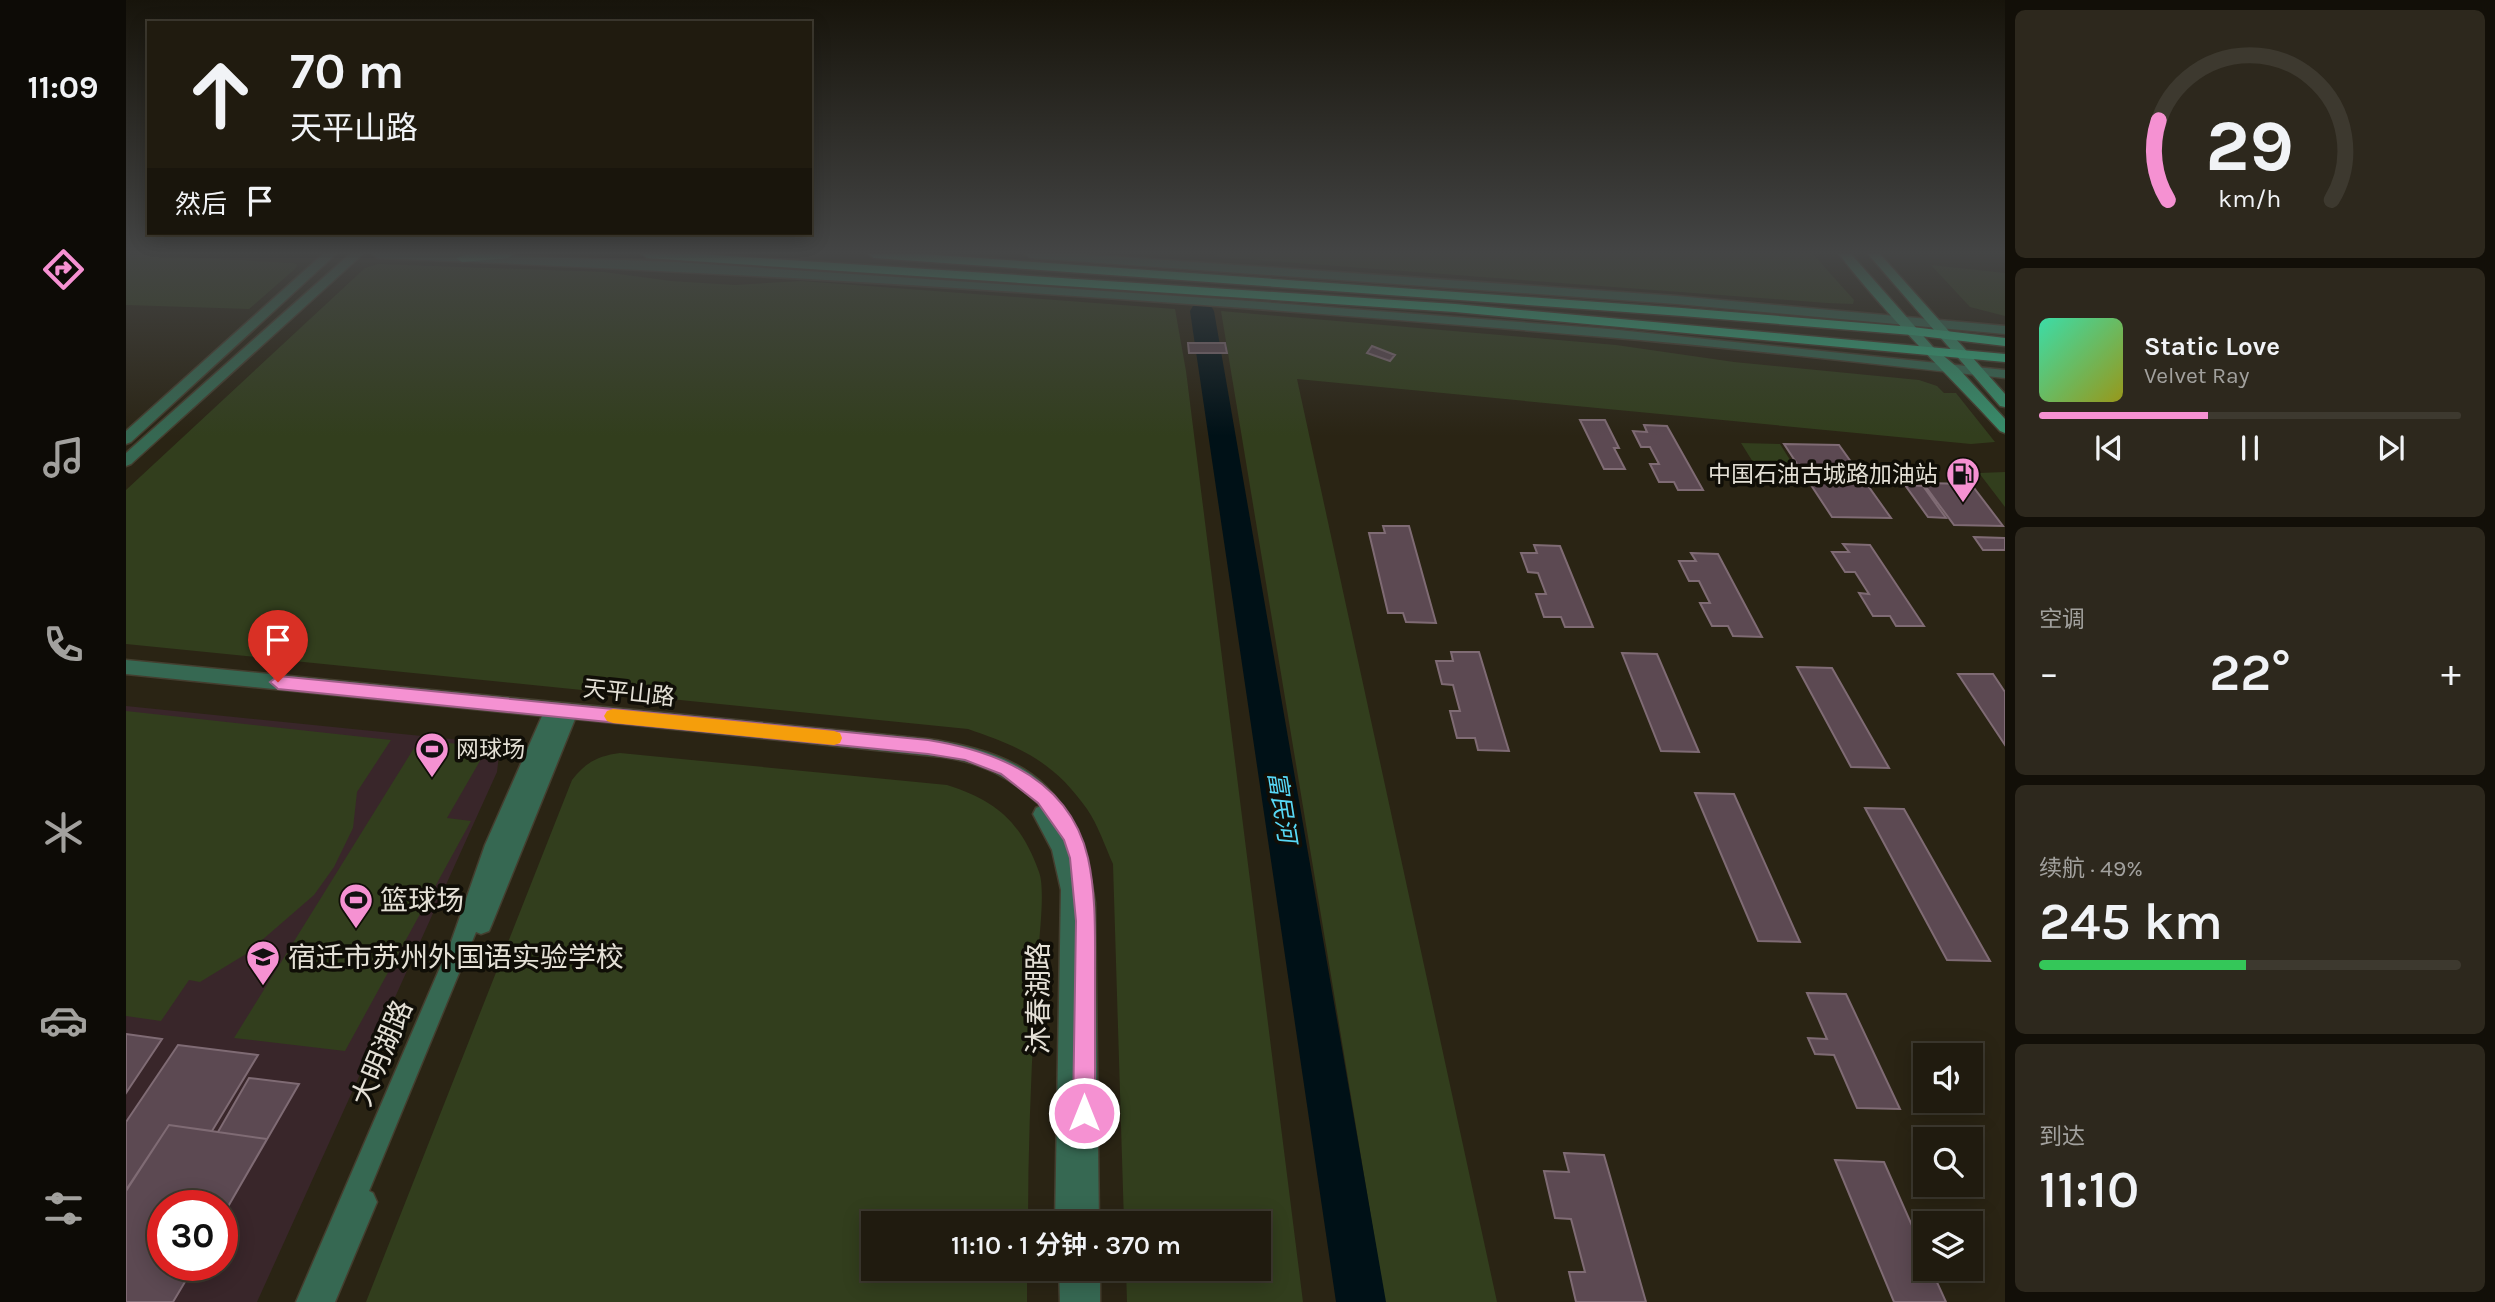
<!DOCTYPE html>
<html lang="zh">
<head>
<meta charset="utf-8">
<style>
	:root { --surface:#201b0f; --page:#2d281d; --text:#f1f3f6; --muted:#a2a19e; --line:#3d392f; --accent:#f591d2 }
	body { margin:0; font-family:Karla,"Noto Sans SC",sans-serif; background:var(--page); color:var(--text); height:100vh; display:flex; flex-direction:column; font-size:26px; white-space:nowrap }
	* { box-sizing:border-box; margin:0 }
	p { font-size:23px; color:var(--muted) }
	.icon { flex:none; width:38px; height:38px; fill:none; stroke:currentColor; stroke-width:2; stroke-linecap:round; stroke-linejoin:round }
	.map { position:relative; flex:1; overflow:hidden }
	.drawer { display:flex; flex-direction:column; gap:10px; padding:10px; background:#120f08; width:490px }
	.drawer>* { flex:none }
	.banner { position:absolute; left:21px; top:21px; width:665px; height:214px; border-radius:0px; box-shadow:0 4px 18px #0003,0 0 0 2px var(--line); background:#201b0f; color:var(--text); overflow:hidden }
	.buttons { position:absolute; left:1787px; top:1043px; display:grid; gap:14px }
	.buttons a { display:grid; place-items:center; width:70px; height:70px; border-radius:0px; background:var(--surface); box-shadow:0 4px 18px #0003,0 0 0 2px var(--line); font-size:35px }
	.speed { position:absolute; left:21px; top:1190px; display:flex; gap:14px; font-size:35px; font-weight:700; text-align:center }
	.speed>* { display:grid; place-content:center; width:91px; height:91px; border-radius:50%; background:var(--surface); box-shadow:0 4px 18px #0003,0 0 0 2px var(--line); line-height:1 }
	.speed .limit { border:10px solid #d22; background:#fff; color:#111 }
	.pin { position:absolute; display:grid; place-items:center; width:60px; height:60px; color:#fff; margin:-72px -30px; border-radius:50% 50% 50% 0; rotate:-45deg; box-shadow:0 0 7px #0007 }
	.pin .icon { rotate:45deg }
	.me { position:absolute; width:77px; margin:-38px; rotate:0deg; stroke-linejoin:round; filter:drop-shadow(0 0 5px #0008) }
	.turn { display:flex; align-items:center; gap:24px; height:147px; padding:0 28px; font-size:32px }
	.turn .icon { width:91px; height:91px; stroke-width:2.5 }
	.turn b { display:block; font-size:49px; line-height:60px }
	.then { display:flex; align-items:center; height:66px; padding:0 28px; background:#0003; gap:14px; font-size:26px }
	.big { font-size:52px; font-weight:600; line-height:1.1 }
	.drawer .tile { flex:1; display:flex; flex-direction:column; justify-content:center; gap:10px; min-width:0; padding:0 24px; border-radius:10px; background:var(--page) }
	.drawer .dial { align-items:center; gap:0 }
	.dial svg { height:182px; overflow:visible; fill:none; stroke:var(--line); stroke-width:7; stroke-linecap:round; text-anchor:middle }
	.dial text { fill:var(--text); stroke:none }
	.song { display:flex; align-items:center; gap:21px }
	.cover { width:84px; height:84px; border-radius:10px; background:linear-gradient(135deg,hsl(160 70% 55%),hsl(60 70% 35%)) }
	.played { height:7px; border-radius:4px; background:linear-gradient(90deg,var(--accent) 40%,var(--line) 40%) }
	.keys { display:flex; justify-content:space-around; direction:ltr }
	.heat { display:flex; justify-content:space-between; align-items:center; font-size:38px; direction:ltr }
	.charge { height:10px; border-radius:5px; background:linear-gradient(90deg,#34c759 49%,var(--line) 0) }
	.trip { position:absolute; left:735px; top:1211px; width:410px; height:70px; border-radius:0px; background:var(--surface); box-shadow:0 4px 18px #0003,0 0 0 2px var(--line); font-weight:600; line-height:70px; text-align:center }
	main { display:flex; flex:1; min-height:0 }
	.tabs { display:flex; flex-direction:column; width:126px; justify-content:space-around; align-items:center; background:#0d0b06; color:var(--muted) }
	.tabs .icon { width:49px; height:49px }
	.tabs .on { color:var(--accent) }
	.tabs b { font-size:32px; color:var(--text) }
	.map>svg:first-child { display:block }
	.education { fill:#39262a; fill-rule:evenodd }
	.green { fill:#323e1d }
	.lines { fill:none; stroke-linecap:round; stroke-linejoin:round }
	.river { fill:#001117; fill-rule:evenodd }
	.building { fill:#5c4952; stroke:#7f6b74; stroke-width:2 }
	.minor-casing { stroke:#443e2f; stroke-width:3 }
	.tertiary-casing { stroke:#443e2f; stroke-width:3 }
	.secondary-casing { stroke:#443e2f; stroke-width:3 }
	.primary-casing { stroke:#443e2f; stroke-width:3 }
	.minor { fill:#366852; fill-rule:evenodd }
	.tertiary { fill:#366852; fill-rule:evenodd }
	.secondary { fill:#378e6b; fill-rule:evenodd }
	.primary { fill:#34ac7e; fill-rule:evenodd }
	.route { fill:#f591d2; stroke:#9f5e88; stroke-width:2 }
	.slow { fill:#f59e0b }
	.labels { text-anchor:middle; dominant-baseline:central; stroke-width:7; stroke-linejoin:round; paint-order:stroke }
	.poi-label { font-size:23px; fill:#e4e0d6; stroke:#100e07; text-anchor:end }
	.street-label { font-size:23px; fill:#e4e0d6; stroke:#100e07 }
	.water-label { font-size:24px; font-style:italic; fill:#57d8f6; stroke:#100e07 }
	.near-poi-label { font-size:28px; fill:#e4e0d6; stroke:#100e07; text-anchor:start }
	.near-street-label { font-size:28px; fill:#e4e0d6; stroke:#100e07 }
</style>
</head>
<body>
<main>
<nav class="tabs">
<b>11:09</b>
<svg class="icon on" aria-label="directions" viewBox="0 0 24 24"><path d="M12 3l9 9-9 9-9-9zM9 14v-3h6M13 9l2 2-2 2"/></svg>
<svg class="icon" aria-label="music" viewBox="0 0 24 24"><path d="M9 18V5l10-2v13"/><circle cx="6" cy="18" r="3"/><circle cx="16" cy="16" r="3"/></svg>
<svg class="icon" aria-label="phone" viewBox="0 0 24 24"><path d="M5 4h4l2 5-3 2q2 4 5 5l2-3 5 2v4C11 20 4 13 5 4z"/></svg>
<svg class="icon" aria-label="climate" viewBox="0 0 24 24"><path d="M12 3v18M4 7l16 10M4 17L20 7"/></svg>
<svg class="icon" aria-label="car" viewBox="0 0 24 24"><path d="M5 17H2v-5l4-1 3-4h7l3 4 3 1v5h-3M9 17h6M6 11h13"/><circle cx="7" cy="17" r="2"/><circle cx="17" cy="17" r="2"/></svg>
<svg class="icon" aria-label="filters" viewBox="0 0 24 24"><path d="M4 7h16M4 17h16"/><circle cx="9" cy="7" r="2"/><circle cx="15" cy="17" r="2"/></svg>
</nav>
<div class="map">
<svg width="1879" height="1302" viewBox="0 0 1879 1302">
	<rect width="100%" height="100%" fill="#2a2414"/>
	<!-- education -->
	<path class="education" d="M0 706 355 742 371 750 373 755 371 772 131 1302H0ZM37 1206H96V1265H37Z"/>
	<!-- green -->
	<path class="green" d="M0 254 166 263 171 264 170 268 123 309 0 305Z
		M1091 254H1687L1728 300 1727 304 1701 303 1091 257Z
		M252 264 478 272 545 281 609 285 675 281 1049 309 1060 371 1177 1302H1001L1000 1269H1132V1223H998L987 864C979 846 972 825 961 809 928 762 895 747 842 729L0 644V490L239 268Z
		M1805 265 1879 273V316L1844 307Z
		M1095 311 1490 345 1608 362 1793 380 1811 386 1818 393H1830L1869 442 1845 444 1171 379 1371 1302H1259Z
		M1615 443 1654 444 1671 471 1632 470Z
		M1879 472V507L1853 473Z
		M0 711 265 740 231 792 227 828 208 867 188 895 120 954 74 982 63 980 35 1021 0 1016Z
		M293 740 362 747 321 818 345 821 219 1051 108 1038Z
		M494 753 821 785C871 801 895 822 913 872 920 890 912 946 911 968 906 1053 902 1138 902 1223H747V1269H901V1302H240L446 780C460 762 472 756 494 753Z"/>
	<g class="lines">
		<!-- river -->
		<path class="river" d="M1076 304 1085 306 1088 311 1260 1302H1210L1064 311 1067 306Z"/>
	</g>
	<!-- building -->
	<path class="building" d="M1062 343H1099L1101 353H1063Z
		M1246 346 1269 355 1264 361 1241 353Z
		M1454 420H1479L1493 448H1488L1499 469H1478Z
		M1518 425 1541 426 1577 490H1552L1548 482H1533L1524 464H1533L1524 447H1515L1507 431 1521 432Z
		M1658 444 1713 445 1765 518 1706 517Z
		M1797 483 1845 484 1877 526 1828 525Z
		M1779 485 1797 486 1820 518 1802 517Z
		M1257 526H1283L1310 623 1280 622 1277 613H1262L1243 533H1259Z
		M1848 537 1879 538V550H1857Z
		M1717 544 1744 545 1798 626H1770L1764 616H1747L1733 593 1743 594 1729 572H1719L1706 552H1723Z
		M1408 545 1434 546 1467 627H1439L1435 617H1418L1410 594H1420L1412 573 1402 572 1395 553H1411Z
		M1565 553 1592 554 1636 637 1607 636 1602 626H1586L1574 603H1584L1573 581H1563L1553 561H1570Z
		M1325 652H1353L1383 751 1352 750 1349 738H1331L1324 711H1334L1327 685 1316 684 1310 661H1327Z
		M1496 653 1531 654 1573 752 1535 751Z
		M1671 667 1706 668 1763 768 1725 767Z
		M1832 674H1867L1879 692V745Z
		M1569 793 1608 794 1674 942 1632 941Z
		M1739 808 1778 809 1864 961 1821 960Z
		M1681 993 1720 994 1774 1109 1731 1108 1708 1055 1689 1054 1682 1038 1701 1039Z
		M0 1034 36 1039 0 1093Z
		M52 1045 132 1055 86 1131 43 1125 0 1190V1122Z
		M123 1078 173 1084 96 1217V1206H37V1265H69L47 1302H0V1191L43 1125 92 1132Z
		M43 1125 141 1139 96 1217V1206H37V1265H69L47 1302H0V1191Z
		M1438 1153 1478 1155 1520 1302H1450L1443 1272H1459L1445 1219 1429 1218 1418 1171 1443 1172Z
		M1709 1160 1758 1162 1799 1255V1269H1805L1820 1302H1768Z"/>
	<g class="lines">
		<!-- minor casing -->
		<g class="minor-casing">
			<path id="minor" d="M246 254H338L549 262 1110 300 1483 329 1879 370V378C1746 364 1613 348 1479 337 1071 302 662 274 252 258Z
				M899 254H954L1551 296 1879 326V334L1551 304 905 258Z
				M0 660 802 739C910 755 953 795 969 903L973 1223H929L935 890 926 850 907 814 910 808 915 806C886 778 857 763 817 757L449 719 366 924 363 931 355 934 350 932 243 1191 247 1193 251 1202 209 1302H170L325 942 359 845 416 716 0 674Z
				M933 1269H974V1302H934Z"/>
		</g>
		<!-- tertiary casing -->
		<g class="tertiary-casing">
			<path id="tertiary" d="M197 254H210L5 442 0 444V431Z
				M224 254H237L5 464 0 466V453Z"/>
		</g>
		<!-- secondary casing -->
		<g class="secondary-casing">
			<path id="secondary" d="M1713 254H1725L1807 347 1832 368 1879 419V433L1874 431C1820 372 1762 318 1713 254Z
				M1742 254H1754L1879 394V407L1874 406Z"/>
		</g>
		<!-- primary casing -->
		<g class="primary-casing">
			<path id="primary" d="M342 254H388L382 258 336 262 330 258Z
				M515 254H573L1329 304 1879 354V362L1329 312 521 258Z
				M742 254H796L1556 308 1786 327 1879 338V346L1786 335 1556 316 748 258Z"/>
		</g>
		<!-- minor -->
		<use href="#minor" class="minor"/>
		<!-- tertiary -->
		<use href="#tertiary" class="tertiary"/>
		<!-- secondary -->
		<use href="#secondary" class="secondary"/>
		<!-- primary -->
		<use href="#primary" class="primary"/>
	</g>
	<!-- sky -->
	<linearGradient id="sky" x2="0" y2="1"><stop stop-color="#17140b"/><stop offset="0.58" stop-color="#444545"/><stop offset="1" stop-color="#444545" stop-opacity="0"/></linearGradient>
	<rect width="1879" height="436" fill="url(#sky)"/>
	<!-- route -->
	<path class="route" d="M152 676 802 740C872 751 944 780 962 858 970 894 969 933 969 969 969 1017 969 1065 969 1113L966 1121 958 1124 951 1121 947 1113 950 921 944 858 938 840 912 803 875 774 839 760 802 754 152 689 144 682Z"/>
	<!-- slow -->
	<path class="slow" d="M487 709 708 731 714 733 716 738 714 743 708 745 487 723 481 721 478 716 481 711Z"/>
	<!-- icons -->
	<defs>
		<g id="fuel-pin" transform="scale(1.75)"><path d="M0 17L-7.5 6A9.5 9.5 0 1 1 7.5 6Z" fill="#f591d2" stroke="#100e07"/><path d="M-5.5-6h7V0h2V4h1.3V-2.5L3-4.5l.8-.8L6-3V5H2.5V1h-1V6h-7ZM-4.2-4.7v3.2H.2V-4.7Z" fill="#111"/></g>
		<g id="stadium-pin" transform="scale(1.75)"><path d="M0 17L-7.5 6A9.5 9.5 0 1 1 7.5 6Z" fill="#f591d2" stroke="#100e07"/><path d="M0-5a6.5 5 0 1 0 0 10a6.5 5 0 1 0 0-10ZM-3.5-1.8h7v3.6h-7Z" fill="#111"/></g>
		<g id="school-pin" transform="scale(1.75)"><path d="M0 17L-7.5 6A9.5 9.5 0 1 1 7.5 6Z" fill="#f591d2" stroke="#100e07"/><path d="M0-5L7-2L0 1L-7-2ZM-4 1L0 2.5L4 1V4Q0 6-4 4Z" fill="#111"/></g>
	</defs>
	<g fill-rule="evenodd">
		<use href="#fuel-pin" x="1837" y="474"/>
		<use href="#stadium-pin" x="306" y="749"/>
		<use href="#stadium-pin" x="230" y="900"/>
		<use href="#school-pin" x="137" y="957"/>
	</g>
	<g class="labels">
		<!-- poi labels -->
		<g class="poi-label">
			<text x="1812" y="474">中国石油古城路加油站</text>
			<text x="330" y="749" text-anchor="start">网球场</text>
		</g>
		<!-- street labels -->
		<g class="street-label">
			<text transform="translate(503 693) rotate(6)">天平山路</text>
		</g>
		<!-- water labels -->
		<g class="water-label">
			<text transform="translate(1156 807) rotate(81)">富民河</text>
		</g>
		<!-- near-poi labels -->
		<g class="near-poi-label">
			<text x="254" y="900">篮球场</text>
			<text x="162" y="957">宿迁市苏州外国语实验学校</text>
		</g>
		<!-- near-street labels -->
		<g class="near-street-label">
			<text transform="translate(912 998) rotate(-90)">沐春湖路</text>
			<text transform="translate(256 1053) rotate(-67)">大明湖路</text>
		</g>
	</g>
</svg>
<div class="buttons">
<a><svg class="icon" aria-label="sound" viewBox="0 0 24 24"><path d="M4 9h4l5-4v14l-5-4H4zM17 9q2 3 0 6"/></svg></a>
<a><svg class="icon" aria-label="search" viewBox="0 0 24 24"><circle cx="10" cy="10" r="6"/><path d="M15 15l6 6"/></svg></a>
<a><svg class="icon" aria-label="layers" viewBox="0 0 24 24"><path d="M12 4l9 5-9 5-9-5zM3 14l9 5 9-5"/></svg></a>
</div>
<div class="speed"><div class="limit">30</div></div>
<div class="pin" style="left:152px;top:682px;background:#d93025"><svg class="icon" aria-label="arrive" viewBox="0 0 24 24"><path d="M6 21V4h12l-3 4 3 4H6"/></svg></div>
<svg class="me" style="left:958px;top:1113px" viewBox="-20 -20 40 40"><circle r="17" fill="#f591d2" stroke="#fff" stroke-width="3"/><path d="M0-11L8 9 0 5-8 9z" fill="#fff"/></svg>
<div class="trip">11:10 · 1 分钟 · 370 m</div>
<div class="banner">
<div class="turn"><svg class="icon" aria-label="ahead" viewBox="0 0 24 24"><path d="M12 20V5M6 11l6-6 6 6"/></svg><div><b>70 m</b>天平山路</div></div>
<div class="then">然后<svg class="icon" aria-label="arrive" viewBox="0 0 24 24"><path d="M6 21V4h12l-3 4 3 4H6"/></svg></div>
</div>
</div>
<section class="drawer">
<div class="tile dial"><svg viewBox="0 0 100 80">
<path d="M14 69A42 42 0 1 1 86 69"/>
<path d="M14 69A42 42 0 0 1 10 34" stroke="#f591d2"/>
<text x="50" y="56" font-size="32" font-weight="700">29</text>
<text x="50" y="72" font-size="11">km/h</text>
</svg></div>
<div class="tile">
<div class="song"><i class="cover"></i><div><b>Static Love</b><p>Velvet Ray</p></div></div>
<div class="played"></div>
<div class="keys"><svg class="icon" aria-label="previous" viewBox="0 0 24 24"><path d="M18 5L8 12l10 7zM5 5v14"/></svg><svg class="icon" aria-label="pause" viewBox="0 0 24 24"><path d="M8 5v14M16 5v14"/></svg><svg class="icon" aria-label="next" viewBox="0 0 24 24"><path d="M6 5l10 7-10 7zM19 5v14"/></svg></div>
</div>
<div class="tile"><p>空调</p>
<div class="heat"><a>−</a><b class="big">22°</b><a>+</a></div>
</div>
<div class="tile"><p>续航 · 49%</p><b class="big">245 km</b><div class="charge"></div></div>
<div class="tile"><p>到达</p><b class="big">11:10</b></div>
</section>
</main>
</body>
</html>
